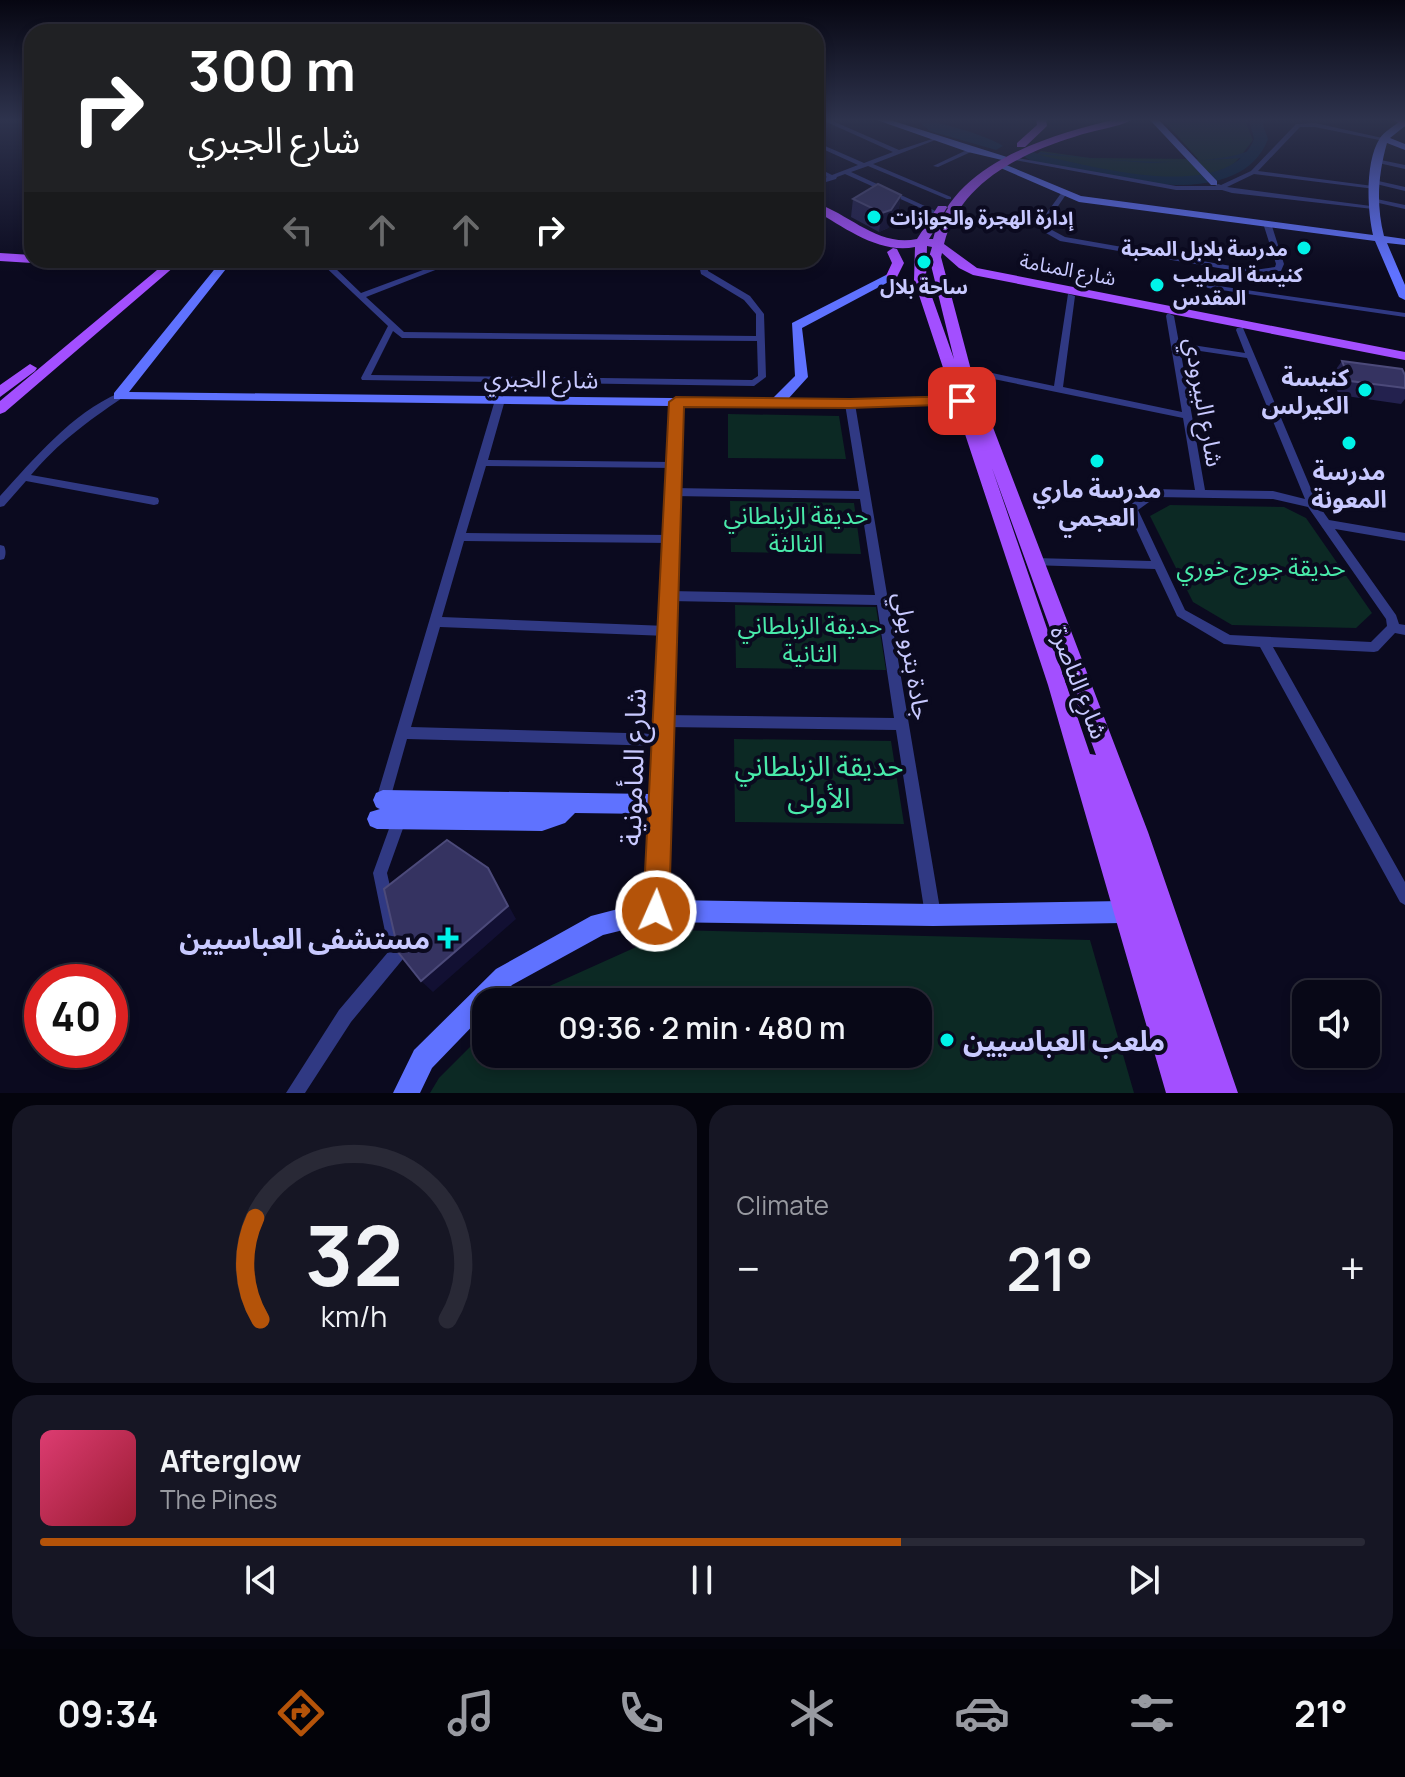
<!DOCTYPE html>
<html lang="en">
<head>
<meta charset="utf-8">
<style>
	:root { --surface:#080817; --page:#161624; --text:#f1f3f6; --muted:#989aa1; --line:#292936; --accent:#b45309 }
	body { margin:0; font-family:Manrope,"Noto Sans Arabic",sans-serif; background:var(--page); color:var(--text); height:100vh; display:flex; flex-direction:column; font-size:30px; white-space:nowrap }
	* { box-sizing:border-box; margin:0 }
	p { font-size:26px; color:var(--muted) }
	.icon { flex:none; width:44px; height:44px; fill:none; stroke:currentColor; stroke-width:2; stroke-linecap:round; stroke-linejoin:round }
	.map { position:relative; height:1093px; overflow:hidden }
	.panel { display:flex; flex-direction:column; gap:12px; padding:12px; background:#04040d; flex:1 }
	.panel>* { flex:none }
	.guide { position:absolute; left:24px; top:24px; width:800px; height:244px; border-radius:24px; box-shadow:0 4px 12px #0003,0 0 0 2px var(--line); background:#202124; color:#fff; overflow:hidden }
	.controls { position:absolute; left:1292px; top:980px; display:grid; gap:16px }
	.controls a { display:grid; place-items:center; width:88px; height:88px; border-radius:16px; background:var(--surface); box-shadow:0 4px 12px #0003,0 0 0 2px var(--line); font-size:40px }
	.speed { position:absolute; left:24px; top:964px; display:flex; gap:16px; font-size:40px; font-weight:700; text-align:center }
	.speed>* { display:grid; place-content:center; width:104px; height:104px; border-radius:50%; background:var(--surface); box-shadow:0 4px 12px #0003,0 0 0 2px var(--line); line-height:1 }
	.speed .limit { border:12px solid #d22; background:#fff; color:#111 }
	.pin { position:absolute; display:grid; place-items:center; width:68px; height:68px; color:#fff; margin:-34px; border-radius:16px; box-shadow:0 4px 12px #0006 }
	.me { position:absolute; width:88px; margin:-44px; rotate:2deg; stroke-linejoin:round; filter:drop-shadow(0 0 6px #0008) }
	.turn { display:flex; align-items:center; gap:28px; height:168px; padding:0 32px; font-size:36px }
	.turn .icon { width:104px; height:104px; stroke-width:2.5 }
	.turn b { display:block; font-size:56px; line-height:68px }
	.lanes { display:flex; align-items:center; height:76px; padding:0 32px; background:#0003; justify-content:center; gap:40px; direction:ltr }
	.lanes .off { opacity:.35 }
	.big { font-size:60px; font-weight:600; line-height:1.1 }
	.panel .widget { flex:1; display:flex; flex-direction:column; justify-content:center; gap:12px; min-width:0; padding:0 28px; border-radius:24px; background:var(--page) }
	.panel .dial { align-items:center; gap:0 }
	.dial svg { height:208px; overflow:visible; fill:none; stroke:var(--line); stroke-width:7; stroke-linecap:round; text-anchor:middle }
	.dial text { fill:var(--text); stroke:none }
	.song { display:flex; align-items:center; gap:24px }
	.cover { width:96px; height:96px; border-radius:12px; background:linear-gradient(135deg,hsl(340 70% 55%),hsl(350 70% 35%)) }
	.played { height:8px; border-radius:4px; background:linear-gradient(90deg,var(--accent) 65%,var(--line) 65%) }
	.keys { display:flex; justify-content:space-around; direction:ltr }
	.heat { display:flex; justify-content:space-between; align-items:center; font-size:44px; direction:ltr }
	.panel .tiles { flex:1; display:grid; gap:12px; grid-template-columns:1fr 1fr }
	.widget:last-child { grid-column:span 2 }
	.trip { position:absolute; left:472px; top:988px; width:460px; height:80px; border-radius:24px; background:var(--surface); box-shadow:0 4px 12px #0003,0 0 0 2px var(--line); font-weight:600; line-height:80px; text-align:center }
	.menu { display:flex; height:128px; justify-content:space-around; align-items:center; background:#030309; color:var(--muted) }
	.menu .icon { width:56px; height:56px }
	.menu .selected { color:var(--accent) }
	.menu b { font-size:36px; color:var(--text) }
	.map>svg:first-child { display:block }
	.green { fill:#0c2924 }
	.water { fill:#04213d }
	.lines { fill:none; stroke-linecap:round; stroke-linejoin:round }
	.river { fill:#04213d; fill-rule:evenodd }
	.street { fill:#303983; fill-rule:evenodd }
	.secondary { fill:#5f72ff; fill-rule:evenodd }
	.primary { fill:#a34fff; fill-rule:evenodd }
	.wall { fill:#23214e }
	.shaded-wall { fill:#121033 }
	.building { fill:#353361; stroke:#4c4a7a; stroke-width:2 }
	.route { fill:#b45309; stroke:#753606; stroke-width:2 }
	.poi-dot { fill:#00f3e8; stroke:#0b0a1f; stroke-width:3 }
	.labels { text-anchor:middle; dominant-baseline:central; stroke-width:8; stroke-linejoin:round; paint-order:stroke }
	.far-poi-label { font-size:20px; font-weight:bold; fill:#c8c9ff; stroke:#0b0a1f; text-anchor:start }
	.far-street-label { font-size:20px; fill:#c8c9ff; stroke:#0b0a1f }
	.poi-label { font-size:24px; font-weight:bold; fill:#c8c9ff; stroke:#0b0a1f }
	.street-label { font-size:24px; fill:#c8c9ff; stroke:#0b0a1f }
	.park-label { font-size:24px; fill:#49eaaa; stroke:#0b0a1f }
	.near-park-label { font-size:28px; fill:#49eaaa; stroke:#0b0a1f }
	.near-street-label { font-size:28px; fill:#c8c9ff; stroke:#0b0a1f }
	.near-poi-label { font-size:28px; font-weight:bold; fill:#c8c9ff; stroke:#0b0a1f; text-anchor:end }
</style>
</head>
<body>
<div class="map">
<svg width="1405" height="1093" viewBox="0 0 1405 1093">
	<rect width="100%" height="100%" fill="#0b0a1f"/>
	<!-- green -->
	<path class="green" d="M1182 119H1247L1246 123 1253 140C1246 149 1238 161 1229 168 1195 197 1076 165 1033 158L1041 151 1090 158 1198 159 1164 121Z
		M728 414 839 416 846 459 728 458Z
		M730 501 854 503 861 554 731 552Z
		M1170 505 1284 507 1306 518 1372 613 1356 628 1232 625 1193 602 1150 516Z
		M735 605 876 607 886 670 736 668Z
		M734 739 891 741 904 824 735 822Z
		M674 930 1090 940 1134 1093H430L439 1078 486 1031V1054H918V1002H514Z"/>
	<!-- water -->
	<path class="water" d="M1253 119H1268L1261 125 1266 141C1245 178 1202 189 1161 183L1039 159C1095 169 1201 205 1245 158L1150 163 1037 154 1040 152C1090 160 1206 170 1251 150L1256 139 1250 124Z"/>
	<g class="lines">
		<!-- river -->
		<path class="river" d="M915 119C931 119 989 136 1003 146L996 150 930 131Z
			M1254 119H1267L1263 125 1268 139C1242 208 1127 182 1074 170 1057 167 1034 166 1021 154L1028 150 1043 156C1093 166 1228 205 1254 139L1250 124Z"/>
		<!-- street -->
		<path class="street" d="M820 119H828L899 150 938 137V139L873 164 951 197V199H947L868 166 851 172 940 213V215H936L845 174 837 177 836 179 816 185V181L827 177 816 171V167L832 175 858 165 816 146V142L864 163 893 152Z
			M1315 123 1387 139 1384 141 1315 127H1300L1258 171 1373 186 1376 188 1375 189 1254 174 1227 187 1371 206 1374 208 1373 209 1232 193 1222 190H1176L1009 159 1012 157 1176 186H1215L1218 184 1221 185 1251 171 1296 124Z
			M971 148 974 150 973 151 938 167 933 166Z
			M1376 159 1405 165V169L1374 162 1373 161Z
			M1374 180 1405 187V191L1372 183 1371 182Z
			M1064 191 1067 193 1050 218 1052 230 1065 237 1254 270 1275 267 1276 264 1263 223 1267 221 1271 223 1284 264 1281 271 1254 274 1060 241 1046 233 1043 218 1062 192Z
			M1372 198 1405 205V209L1370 201 1369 200Z
			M318 260H326L330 263 340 260H352L334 267 361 293 450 260H461L366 297 404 332 756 336V314L744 300 701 274 699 265 693 260H702L707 264 708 271 750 296 764 314 766 377 754 386 362 380 361 378 388 326ZM393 331 402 338 757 341 758 376 752 380 371 375Z
			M1205 284 1405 313V317L1208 288 1204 286Z
			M1068 294 1075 296 1063 387 1182 412 1166 316 1167 314H1170L1174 316 1179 343 1245 353 1236 330 1237 328H1243L1317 503 1329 520 1405 533V541L1335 529 1396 615 1399 624 1405 625V635L1395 633 1378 651 1374 652 1273 647 1405 882V905L1400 902 1260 647 1224 644 1177 616 1155 569 1030 565 1028 562 1030 559 1034 558 1151 561 1127 509 1128 506 1154 489 1195 490 1183 418 964 373 960 370 964 367 1054 386ZM1180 348 1247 358 1305 499 1273 491 1205 490ZM1156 497 1273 499 1308 507 1386 619 1387 626 1371 642 1230 635 1185 610 1138 510Z
			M119 393 122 394V398C87 422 59 442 31 475L154 497 158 498 159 501 158 504 154 505 26 481 4 506 0 507V496C34 459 72 413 119 393Z
			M500 397 505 400 488 460 674 462 679 465 674 468 486 466 466 533 671 535 676 539 671 543 464 541 442 617 667 626 671 627 673 631 671 635 667 636 440 627 411 727 663 734 668 736 670 740 668 744 663 746 407 739 389 803 387 808 382 810 377 808 375 803 495 400Z
			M850 401 855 404 941 915 938 920 933 923 928 920 925 915 896 730 664 727 659 725 657 721 659 717 664 715 894 718 877 605 669 601 665 599 663 596 665 593 669 591 875 595 860 499 673 496 668 492 673 488 859 491 845 404Z
			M0 545 4 546C6 550 6 555 4 559L0 560Z
			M399 813 404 815 406 820 387 873 405 953 403 959 351 1022 305 1093H286L339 1010 389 951 373 873 394 815Z"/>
		<!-- secondary -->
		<path class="secondary" d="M874 119H887L1007 157 1002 160 968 152Z
			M1149 119H1158L1217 181V185H1211Z
			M1400 121H1405V126L1390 138 1405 144V150L1387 143C1378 175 1376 204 1384 236L1405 239V245L1387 243 1405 285V300L1399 297 1375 241 1079 202 996 166 1004 164 1081 196 1373 235C1367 209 1365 161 1380 138 1384 132 1394 126 1400 121Z
			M222 260H233L129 392 772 399 795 376 792 323 888 274H896V278L802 328 808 377 788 399 962 397 969 401 967 404 850 408 683 406 668 900 933 904 1123 901 1131 904 1134 912 1131 920 1123 923 933 926 656 922 603 935 512 985 496 1002H486V1012L432 1068 420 1093H393L414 1050 496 969 591 916 645 902 649 814 575 813 565 823 542 831 377 829 370 826 367 819 370 812 380 809 376 807 373 800 376 793 383 790 650 794 669 406 114 399V393Z"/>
		<!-- primary -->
		<path class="primary" d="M1036 119H1046L1047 126 1025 147H1017V143L1037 125Z
			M1117 119H1134C1117 128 1093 130 1074 137 1019 154 959 184 944 244L977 268 1405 352V360L973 275 959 268 942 253 941 257 971 370 1148 832 1238 1093H1166L1048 685 914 280 915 247C879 254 845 228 816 211V203C851 215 878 247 917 239L938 206H946L948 208 929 239H933C953 163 1049 135 1117 119ZM927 246 932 247 929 257 954 359 926 280ZM992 468 1096 755 1090 754Z
			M1392 119H1404L1405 127Z
			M893 248 897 249 904 263 896 279 892 280 886 276 892 263 887 252Z
			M0 253 32 255V260H37L32 263 0 261Z
			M169 260H182L5 412 0 414V401Z
			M30 364 37 368 35 371 0 397V385Z"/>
	</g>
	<!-- wall -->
	<path class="wall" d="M901 195 898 213 888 228 879 232 851 217 853 199Z
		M1342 361 1405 375V399L1401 404 1339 395 1331 376Z"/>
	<!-- shaded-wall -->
	<path class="shaded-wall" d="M901 195 898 213 888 228 879 232 882 213Z
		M488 868 516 919 433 992 421 981Z"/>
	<!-- building -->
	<path class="building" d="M878 184 901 195 891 210 882 213 853 199Z
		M1342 361 1402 369 1405 375V388L1350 381Z
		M447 840 488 868 508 906 421 981 394 947 396 941 384 889Z"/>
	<!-- sky -->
	<linearGradient id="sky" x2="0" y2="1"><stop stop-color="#060611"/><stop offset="0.44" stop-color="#2e334d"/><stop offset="1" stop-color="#2e334d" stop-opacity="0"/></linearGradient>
	<rect width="1405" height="272" fill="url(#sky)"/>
	<!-- route -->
	<path class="route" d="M962 396 970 401 967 404 850 408 684 407 669 911 665 920 656 924 647 920 643 911 669 402 676 397 850 399Z"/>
	<!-- markers -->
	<g class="poi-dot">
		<circle cx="874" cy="217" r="8"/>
		<circle cx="1304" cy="248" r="8"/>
		<circle cx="924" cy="262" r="8"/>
		<circle cx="1157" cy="285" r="8"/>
		<circle cx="1365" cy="390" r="8"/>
		<circle cx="1349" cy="443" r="8"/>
		<circle cx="1097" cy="461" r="8"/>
		<path d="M444 926h8v8h8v8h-8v8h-8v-8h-8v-8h8z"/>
		<circle cx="947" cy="1040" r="8"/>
	</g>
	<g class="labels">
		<!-- far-poi labels -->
		<g class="far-poi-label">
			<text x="890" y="217">إدارة الهجرة والجوازات</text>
			<text x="1288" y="248" text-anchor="end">مدرسة بلابل المحبة</text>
			<text x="1173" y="274">كنيسة الصليب<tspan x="1173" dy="23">المقدس</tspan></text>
			<text x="924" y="286" text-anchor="middle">ساحة بلال</text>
		</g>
		<!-- far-street labels -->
		<g class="far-street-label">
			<text transform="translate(1068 269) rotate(11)">شارع المنامة</text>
		</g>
		<!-- poi labels -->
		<g class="poi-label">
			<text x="1349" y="376" text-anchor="end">كنيسة<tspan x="1349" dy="28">الكيرلس</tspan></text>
			<text x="1349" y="470">مدرسة<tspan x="1349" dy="28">المعونة</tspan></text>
			<text x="1097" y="488">مدرسة ماري<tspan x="1097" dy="28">العجمي</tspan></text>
		</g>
		<!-- street labels -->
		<g class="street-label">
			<text transform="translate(541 378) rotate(1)">شارع الجبري</text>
			<text transform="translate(1205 402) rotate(80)">شارع البيرودي</text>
			<text transform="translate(913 656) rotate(81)">جادة بترو بولي</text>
			<text transform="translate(1080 682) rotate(69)">شارع الناصرة</text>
		</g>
		<!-- park labels -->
		<g class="park-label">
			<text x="796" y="514">حديقة الزبلطاني<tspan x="796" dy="28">الثالثة</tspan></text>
			<text x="1261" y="566">حديقة جورج خوري</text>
			<text x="810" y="624">حديقة الزبلطاني<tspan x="810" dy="28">الثانية</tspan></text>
		</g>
		<!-- near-park labels -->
		<g class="near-park-label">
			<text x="819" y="765">حديقة الزبلطاني<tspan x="819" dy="32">الأولى</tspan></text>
		</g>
		<!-- near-street labels -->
		<g class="near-street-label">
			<text transform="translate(632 767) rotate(-88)">شارع المأمونية</text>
		</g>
		<!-- near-poi labels -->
		<g class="near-poi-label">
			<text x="430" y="938">مستشفى العباسيين</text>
			<text x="963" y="1040" text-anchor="start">ملعب العباسيين</text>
		</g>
	</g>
</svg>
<div class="controls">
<a><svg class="icon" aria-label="sound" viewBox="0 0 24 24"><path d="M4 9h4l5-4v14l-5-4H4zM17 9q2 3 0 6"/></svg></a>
</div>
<div class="speed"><div class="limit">40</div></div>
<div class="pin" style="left:962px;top:401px;background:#d93025"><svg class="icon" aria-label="arrive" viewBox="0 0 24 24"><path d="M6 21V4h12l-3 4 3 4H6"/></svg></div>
<svg class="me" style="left:656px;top:911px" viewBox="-20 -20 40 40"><circle r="17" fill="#b45309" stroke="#fff" stroke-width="3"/><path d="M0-11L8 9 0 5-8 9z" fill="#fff"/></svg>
<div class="trip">09:36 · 2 min · 480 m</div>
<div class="guide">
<div class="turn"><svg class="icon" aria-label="right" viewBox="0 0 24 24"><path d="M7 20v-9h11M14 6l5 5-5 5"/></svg><div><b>300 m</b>شارع الجبري</div></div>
<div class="lanes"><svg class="icon off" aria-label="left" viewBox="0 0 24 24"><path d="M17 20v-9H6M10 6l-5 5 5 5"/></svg><svg class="icon off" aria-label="ahead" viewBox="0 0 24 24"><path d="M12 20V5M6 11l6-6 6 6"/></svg><svg class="icon off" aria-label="ahead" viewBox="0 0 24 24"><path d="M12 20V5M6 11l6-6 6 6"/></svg><svg class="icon" aria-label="right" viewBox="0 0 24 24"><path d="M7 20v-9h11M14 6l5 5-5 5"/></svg></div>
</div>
</div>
<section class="panel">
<div class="tiles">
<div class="widget dial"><svg viewBox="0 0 100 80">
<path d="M14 69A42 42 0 1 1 86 69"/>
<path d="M14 69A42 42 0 0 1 12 30" stroke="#b45309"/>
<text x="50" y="56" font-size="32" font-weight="700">32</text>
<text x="50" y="72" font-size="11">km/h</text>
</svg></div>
<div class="widget"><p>Climate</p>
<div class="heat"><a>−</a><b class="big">21°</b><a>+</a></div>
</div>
<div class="widget">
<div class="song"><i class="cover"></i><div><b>Afterglow</b><p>The Pines</p></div></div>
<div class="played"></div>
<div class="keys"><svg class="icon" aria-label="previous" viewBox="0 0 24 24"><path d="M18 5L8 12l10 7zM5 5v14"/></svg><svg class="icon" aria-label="pause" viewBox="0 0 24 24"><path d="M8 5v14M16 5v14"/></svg><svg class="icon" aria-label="next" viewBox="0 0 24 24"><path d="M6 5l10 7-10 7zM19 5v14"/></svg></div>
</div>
</div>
</section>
<nav class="menu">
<b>09:34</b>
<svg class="icon selected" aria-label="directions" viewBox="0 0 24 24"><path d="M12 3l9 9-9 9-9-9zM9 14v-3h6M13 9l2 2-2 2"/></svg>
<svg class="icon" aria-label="music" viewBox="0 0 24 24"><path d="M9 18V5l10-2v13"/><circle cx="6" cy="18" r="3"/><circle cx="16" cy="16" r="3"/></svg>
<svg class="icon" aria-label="phone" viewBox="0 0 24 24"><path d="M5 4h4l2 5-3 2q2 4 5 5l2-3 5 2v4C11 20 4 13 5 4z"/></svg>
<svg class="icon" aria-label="climate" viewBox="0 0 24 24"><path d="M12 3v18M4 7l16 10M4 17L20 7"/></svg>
<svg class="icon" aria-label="car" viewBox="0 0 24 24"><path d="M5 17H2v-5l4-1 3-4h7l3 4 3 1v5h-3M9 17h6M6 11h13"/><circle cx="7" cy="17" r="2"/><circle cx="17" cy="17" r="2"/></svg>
<svg class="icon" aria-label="filters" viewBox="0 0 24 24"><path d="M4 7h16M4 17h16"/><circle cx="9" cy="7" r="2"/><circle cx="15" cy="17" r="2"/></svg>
<b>21°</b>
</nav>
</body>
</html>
